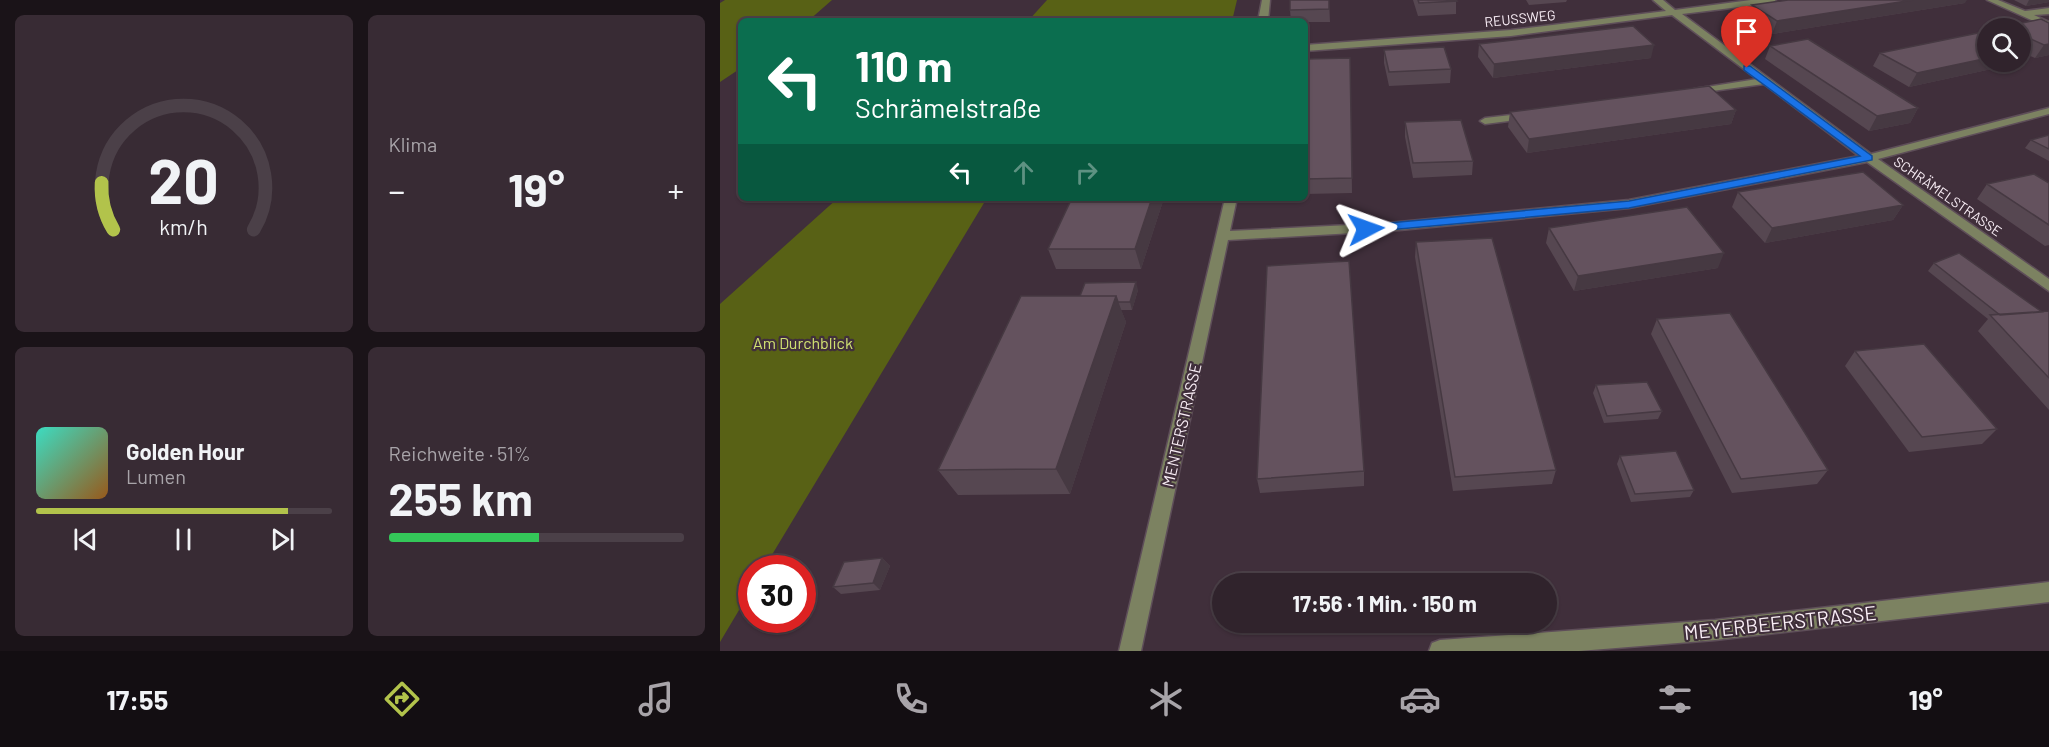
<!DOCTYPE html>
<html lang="de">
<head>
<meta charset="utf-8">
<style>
	:root { --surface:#30232c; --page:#382b34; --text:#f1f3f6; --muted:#a8a4a9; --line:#4b4048; --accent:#b2c34b }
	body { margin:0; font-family:Barlow,sans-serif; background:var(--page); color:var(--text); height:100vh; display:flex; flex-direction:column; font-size:22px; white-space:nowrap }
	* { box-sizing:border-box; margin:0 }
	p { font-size:20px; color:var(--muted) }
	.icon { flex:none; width:33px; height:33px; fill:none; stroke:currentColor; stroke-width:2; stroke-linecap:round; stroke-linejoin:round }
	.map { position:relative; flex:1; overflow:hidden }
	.sheet { display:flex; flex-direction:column; gap:15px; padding:15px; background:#1a1318; width:720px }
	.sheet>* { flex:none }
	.banner { position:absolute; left:18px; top:18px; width:570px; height:183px; border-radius:9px; box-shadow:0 2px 4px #0004,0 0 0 2px var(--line); background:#0b6e4f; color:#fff; overflow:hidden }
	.tools { position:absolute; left:1257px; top:18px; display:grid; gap:12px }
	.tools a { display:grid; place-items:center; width:54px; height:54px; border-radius:50%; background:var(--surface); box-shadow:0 2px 4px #0004,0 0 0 2px var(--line); font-size:30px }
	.speed { position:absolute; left:18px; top:555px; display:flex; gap:12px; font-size:30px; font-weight:700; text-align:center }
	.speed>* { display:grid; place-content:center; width:78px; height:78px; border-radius:50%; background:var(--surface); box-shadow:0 2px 4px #0004,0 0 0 2px var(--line); line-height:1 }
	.speed .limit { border:9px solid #d22; background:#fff; color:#111 }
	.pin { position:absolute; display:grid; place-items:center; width:51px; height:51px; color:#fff; margin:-62px -26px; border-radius:50% 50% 50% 0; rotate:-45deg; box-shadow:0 0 6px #0007 }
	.pin .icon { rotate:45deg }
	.me { position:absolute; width:66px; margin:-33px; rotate:86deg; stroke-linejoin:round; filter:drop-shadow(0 0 4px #0008) }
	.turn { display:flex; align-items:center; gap:21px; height:126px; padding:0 18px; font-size:27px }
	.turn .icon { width:78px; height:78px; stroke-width:2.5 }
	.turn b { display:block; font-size:42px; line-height:51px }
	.lanes { display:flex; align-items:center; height:57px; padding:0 18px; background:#0003; justify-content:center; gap:30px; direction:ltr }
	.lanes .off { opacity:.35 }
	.big { font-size:45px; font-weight:700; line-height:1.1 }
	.sheet .tile { flex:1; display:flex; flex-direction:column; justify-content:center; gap:9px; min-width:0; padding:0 21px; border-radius:9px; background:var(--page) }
	.sheet .dial { align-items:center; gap:0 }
	.dial svg { height:156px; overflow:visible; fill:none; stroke:var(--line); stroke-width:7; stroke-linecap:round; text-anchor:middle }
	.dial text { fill:var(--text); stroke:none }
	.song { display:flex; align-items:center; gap:18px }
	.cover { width:72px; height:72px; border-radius:9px; background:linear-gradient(135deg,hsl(170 70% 55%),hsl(30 70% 35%)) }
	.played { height:6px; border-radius:3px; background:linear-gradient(90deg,var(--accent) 85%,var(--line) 85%) }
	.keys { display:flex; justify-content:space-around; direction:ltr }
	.heat { display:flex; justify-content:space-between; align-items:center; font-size:33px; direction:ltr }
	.charge { height:9px; border-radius:4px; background:linear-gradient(90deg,#34c759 51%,var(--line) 0) }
	.sheet .tiles { flex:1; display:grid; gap:15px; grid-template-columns:repeat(2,1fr) }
	.trip { position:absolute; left:492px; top:573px; width:345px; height:60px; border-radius:30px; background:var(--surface); box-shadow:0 2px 4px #0004,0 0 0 2px var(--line); font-weight:700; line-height:60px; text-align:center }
	.dock { display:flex; height:96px; justify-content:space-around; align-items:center; background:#130e12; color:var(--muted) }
	.dock .icon { width:42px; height:42px }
	.dock .active { color:var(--accent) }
	.dock b { font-size:27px; color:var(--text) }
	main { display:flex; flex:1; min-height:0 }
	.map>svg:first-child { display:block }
	.green { fill:#586115 }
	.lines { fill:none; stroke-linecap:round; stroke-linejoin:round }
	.minor-casing { stroke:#5e4e59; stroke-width:3 }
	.minor { fill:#7c8261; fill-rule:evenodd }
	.wall { fill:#564751 }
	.shaded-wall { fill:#463942 }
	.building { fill:#64525e; stroke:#463942; stroke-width:1.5 }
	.route { fill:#1a73e8; stroke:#114b97; stroke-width:1.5 }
	.labels { text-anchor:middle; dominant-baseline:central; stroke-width:4.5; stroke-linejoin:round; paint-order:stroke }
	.far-street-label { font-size:14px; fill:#f9eef6; stroke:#402f3b }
	.park-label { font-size:16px; fill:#d0e171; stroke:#402f3b }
	.street-label { font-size:16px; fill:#f9eef6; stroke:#402f3b }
	.near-street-label { font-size:20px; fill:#f9eef6; stroke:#402f3b }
</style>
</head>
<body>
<main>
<section class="sheet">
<div class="tiles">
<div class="tile dial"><svg viewBox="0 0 100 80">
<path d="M14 69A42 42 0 1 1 86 69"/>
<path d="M14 69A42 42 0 0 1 8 45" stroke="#b2c34b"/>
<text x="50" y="56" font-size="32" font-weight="700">20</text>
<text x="50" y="72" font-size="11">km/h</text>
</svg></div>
<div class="tile"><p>Klima</p>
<div class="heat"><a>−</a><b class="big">19°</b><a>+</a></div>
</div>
<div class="tile">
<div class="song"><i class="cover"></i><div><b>Golden Hour</b><p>Lumen</p></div></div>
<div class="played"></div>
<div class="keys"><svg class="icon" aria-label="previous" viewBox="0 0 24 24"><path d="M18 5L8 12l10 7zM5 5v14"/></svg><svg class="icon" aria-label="pause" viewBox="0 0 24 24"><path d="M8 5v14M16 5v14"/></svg><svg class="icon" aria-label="next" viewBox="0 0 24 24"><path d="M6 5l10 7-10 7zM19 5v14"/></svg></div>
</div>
<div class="tile"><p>Reichweite · 51%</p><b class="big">255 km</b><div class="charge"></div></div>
</div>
</section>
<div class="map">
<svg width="1329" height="651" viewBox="0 0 1329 651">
	<rect width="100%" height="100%" fill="#402f3b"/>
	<!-- green -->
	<path class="green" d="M5 0H112L88 21H21V68L0 82V3Z
		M327 0H517L512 21H308Z
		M118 198H267L44 568H32L31 590 0 642V304Z"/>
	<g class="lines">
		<!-- minor casing -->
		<g class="minor-casing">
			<path id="minor" d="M542 0H550L548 21H538Z
				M933 0H943L955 10 1031 0H1056L1052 3 962 14 1151 154 1329 108V114L1158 159 1329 279V291L1147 162 909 208 669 231 508 240 421 651H399L505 198H517L510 231 669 223 909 200 1139 156 1044 84 970 94 969 92 974 89 1037 79 952 15 791 36 585 51V45L791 30 946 11Z
				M1267 0H1278L1305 11 1329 8V14L1314 15 1329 22V28Z
				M808 113 812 114V118L765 124 760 121 765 118Z
				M1329 582V602L995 640 859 651H709L712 643 720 640 995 620Z"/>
		</g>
		<!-- minor -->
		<use href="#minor" class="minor"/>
	</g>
	<!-- wall -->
	<path class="wall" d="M609 0 610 22H585V21H571L570 10Z
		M693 0H736V14L698 16Z
		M806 0H847L846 2 809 5Z
		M1294 0H1329V2L1306 6Z
		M1245 3 1052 34 1027 18 1032 5Z
		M1321 19 1329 55 1315 58 1305 54 1300 60V28H1284V27Z
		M759 44 931 58 773 78 758 57Z
		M1050 46 1198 108 1190 123 1149 131 1045 59Z
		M664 50 731 69 730 83 669 86 664 63Z
		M1160 53 1299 63 1189 87 1153 66Z
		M630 58 632 193 585 194V59Z
		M1016 110 1011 124 807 153 788 127 790 112Z
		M685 122 753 161 752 175 693 178 685 137Z
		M1329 135V161L1305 148 1311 140Z
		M1329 183V245L1325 246 1257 199 1267 184Z
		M1018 192 1183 205 1173 220 1045 243 1012 207Z
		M352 198H444L421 269H336L328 249Z
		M829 228 998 268 854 291 826 243Z
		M696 242 836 470 832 484 733 491 695 257Z
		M1214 263 1322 312 1329 311V410L1258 331 1268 319 1208 271Z
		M418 290 412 310H401L406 322 350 494 238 495 218 470 360 296Z
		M937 319 1108 470 1097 484 1012 493 931 334Z
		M1135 351 1277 429 1262 444 1189 452 1125 366Z
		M876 385 942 411 938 419 884 423 873 393Z
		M900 456 974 490 970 497 911 502 897 464Z
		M644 471V486L540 493 537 479Z
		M162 558 170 566 160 590 121 594 113 587Z"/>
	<!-- shaded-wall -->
	<path class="shaded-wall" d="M1193 0H1247L1245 3 1052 34 1057 21Z
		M1309 0H1329V2L1306 6Z
		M1329 44V55L1315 58 1324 45Z
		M934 45 931 58 773 78 774 64Z
		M1308 50 1300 60V51Z
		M1268 58V62H1300L1299 63 1189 87 1197 73Z
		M1198 108 1190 123 1149 131 1157 116Z
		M1016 110 1011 124 807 153 809 139Z
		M432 198H444L421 269 415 249Z
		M1183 205 1173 220 1045 243 1052 228Z
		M1004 253 998 268 854 291 858 276Z
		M416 282 418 290 412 310 410 302Z
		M396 296 406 322 350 494 336 469Z
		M162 558 170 566 160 590 153 583Z"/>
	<!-- building -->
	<path class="building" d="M570 0H609V9L570 10Z
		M698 0H736L737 1 699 3Z
		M1068 0H1193L1057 21 1032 5Z
		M1321 19 1329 23V44L1324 45 1300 34V28H1287L1284 27Z
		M913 26 934 45 774 64 759 44Z
		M1268 31V58L1197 73 1160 53Z
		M1088 39 1198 108 1157 116 1050 46Z
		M1300 46 1308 50 1300 51Z
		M724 47 731 69 669 72 664 50Z
		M630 58 632 178 585 179V59Z
		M989 86 1016 110 809 139 790 112Z
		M741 120 753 161 693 163 685 122Z
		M1329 135V149L1311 140Z
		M1143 172 1183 205 1052 228 1018 192Z
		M1314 174 1329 183V225L1267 184Z
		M352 198H432L415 249H328Z
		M967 207 1004 253 858 276 829 228Z
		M772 238 836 470 735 477 696 242Z
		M1239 253 1322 312 1280 315 1214 263Z
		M629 261 644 471 537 479 547 266Z
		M416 282 410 302H398L396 296H360L365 283Z
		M301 296H396L336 469 218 470Z
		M1329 311V378L1270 315Z
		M1010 313 1108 470 1021 479 937 319Z
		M1204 344 1277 429 1202 437 1135 351Z
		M927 382 942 411 887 416 876 385Z
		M956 451 974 490 915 494 900 456Z
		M162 558 153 583 113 587 124 562Z"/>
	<!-- route -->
	<path class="route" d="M1024 66H1030L1152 156V160L909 208 646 232 640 229 646 225 909 201 1140 156 1024 70Z"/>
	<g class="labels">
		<!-- far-street labels -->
		<g class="far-street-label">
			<text transform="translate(800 18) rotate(-6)">REUSSWEG</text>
			<text transform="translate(1228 196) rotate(35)">SCHRÄMELSTRASSE</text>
		</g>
		<!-- park labels -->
		<g class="park-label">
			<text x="83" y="342">Am Durchblick</text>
		</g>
		<!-- street labels -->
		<g class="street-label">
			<text transform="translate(461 425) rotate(-77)">MENTERSTRASSE</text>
		</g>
		<!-- near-street labels -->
		<g class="near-street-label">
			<text transform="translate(1060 622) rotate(-6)">MEYERBEERSTRASSE</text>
		</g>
	</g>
</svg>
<div class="tools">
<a><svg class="icon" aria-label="search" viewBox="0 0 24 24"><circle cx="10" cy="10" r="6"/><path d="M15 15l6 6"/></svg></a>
</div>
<div class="speed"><div class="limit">30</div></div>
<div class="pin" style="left:1027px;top:68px;background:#d93025"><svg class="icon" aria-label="arrive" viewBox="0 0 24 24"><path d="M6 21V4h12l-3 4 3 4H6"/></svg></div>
<svg class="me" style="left:646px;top:229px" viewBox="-20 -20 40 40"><path d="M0-17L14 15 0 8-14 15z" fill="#1a73e8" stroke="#fff" stroke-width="4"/></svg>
<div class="trip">17:56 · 1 Min. · 150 m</div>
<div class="banner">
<div class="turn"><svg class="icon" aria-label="left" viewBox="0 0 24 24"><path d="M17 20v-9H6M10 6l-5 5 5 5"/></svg><div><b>110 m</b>Schrämelstraße</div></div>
<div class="lanes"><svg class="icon" aria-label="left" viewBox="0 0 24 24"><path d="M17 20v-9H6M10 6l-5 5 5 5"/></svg><svg class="icon off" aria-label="ahead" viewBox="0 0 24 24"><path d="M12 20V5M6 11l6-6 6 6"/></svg><svg class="icon off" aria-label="right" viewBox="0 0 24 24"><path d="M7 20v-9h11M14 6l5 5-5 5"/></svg></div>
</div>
</div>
</main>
<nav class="dock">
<b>17:55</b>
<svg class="icon active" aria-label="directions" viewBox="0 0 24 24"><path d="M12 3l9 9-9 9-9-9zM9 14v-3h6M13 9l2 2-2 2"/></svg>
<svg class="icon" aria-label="music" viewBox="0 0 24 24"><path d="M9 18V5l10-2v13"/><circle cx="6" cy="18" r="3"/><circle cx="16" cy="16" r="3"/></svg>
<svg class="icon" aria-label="phone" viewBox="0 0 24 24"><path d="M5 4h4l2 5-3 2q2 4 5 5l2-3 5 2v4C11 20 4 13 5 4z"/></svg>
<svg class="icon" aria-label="climate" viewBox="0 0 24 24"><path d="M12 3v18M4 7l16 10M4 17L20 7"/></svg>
<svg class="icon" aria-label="car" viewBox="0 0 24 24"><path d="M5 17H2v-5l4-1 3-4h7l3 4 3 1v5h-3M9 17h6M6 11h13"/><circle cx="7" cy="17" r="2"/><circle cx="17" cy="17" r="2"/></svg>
<svg class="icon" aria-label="filters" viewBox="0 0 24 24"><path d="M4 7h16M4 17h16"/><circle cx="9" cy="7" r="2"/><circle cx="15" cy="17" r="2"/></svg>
<b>19°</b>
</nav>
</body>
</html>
